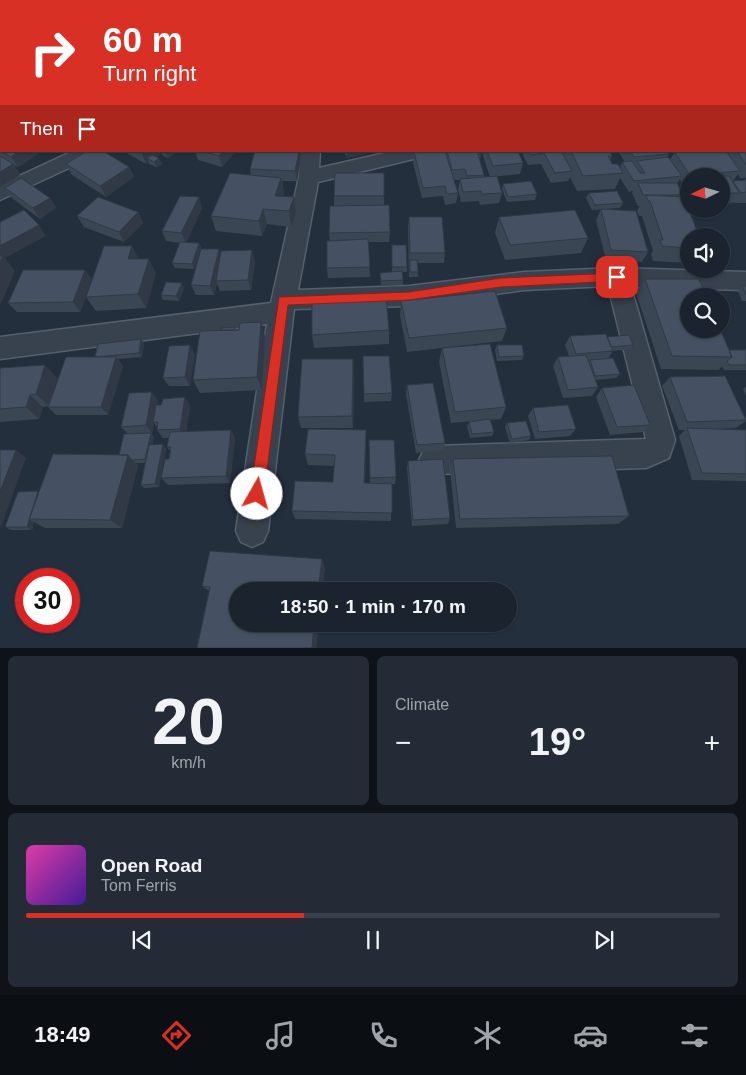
<!DOCTYPE html>
<html lang="en">
<head>
<meta charset="utf-8">
<style>
	:root { --surface:#1b232e; --page:#242b36; --text:#f1f3f6; --muted:#a0a4aa; --line:#39404a; --accent:#d93025 }
	body { margin:0; font-family:Helvetica,sans-serif; background:var(--page); color:var(--text); height:100vh; display:flex; flex-direction:column; font-size:19px; white-space:nowrap }
	* { box-sizing:border-box; margin:0 }
	p { font-size:16px; color:var(--muted) }
	.icon { flex:none; width:28px; height:28px; fill:none; stroke:currentColor; stroke-width:2; stroke-linecap:round; stroke-linejoin:round }
	.map { position:relative; height:648px; overflow:hidden }
	.panel { display:flex; flex-direction:column; gap:8px; padding:8px; background:#0f1319; flex:1 }
	.panel>* { flex:none }
	.top-card { position:absolute; left:0px; top:0px; width:746px; height:152px; box-shadow:0 1px 4px #0004,0 0 0 1px var(--line); background:#d93025; color:#fff; overflow:hidden }
	.needle { width:32px; rotate:265deg }
	.fabs { position:absolute; left:680px; top:168px; display:grid; gap:10px }
	.fabs a { display:grid; place-items:center; width:50px; height:50px; border-radius:50%; background:var(--surface); box-shadow:0 1px 4px #0004,0 0 0 1px var(--line); font-size:25px }
	.speed { position:absolute; left:15px; top:568px; display:flex; gap:10px; font-size:25px; font-weight:700; text-align:center }
	.speed>* { display:grid; place-content:center; width:65px; height:65px; border-radius:50%; background:var(--surface); box-shadow:0 1px 4px #0004,0 0 0 1px var(--line); line-height:1 }
	.speed .limit { border:8px solid #d22; background:#fff; color:#111 }
	.pin { position:absolute; display:grid; place-items:center; width:42px; height:42px; color:#fff; margin:-21px; border-radius:10px; box-shadow:0 2px 8px #0006 }
	.me { position:absolute; width:55px; margin:-28px; rotate:7deg; stroke-linejoin:round; filter:drop-shadow(0 0 4px #0008) }
	.turn { display:flex; align-items:center; gap:18px; height:105px; padding:0 20px; font-size:22px }
	.turn .icon { width:65px; height:65px; stroke-width:2.5 }
	.turn b { display:block; font-size:35px; line-height:42px }
	.then { display:flex; align-items:center; height:48px; padding:0 20px; background:#0003; gap:10px; font-size:19px }
	.big { font-size:38px; font-weight:700; line-height:1.1 }
	.panel .card { flex:1; display:flex; flex-direction:column; justify-content:center; gap:8px; min-width:0; padding:0 18px; border-radius:8px; background:var(--page) }
	.panel .dial { align-items:center; gap:0 }
	.dial b { font-size:65px; line-height:1 }
	.song { display:flex; align-items:center; gap:15px }
	.cover { width:60px; height:60px; border-radius:8px; background:linear-gradient(135deg,hsl(320 70% 55%),hsl(260 70% 35%)) }
	.played { height:5px; border-radius:2px; background:linear-gradient(90deg,var(--accent) 40%,var(--line) 40%) }
	.keys { display:flex; justify-content:space-around; direction:ltr }
	.heat { display:flex; justify-content:space-between; align-items:center; font-size:28px; direction:ltr }
	.panel .tiles { flex:1; display:grid; gap:8px; grid-template-columns:1fr 1fr }
	.card:last-child { grid-column:span 2 }
	.trip { position:absolute; left:229px; top:582px; width:288px; height:50px; border-radius:25px; background:var(--surface); box-shadow:0 1px 4px #0004,0 0 0 1px var(--line); font-weight:700; line-height:50px; text-align:center }
	.tabs { display:flex; height:80px; justify-content:space-around; align-items:center; background:#0b0e12; color:var(--muted) }
	.tabs .icon { width:35px; height:35px }
	.tabs .active { color:var(--accent) }
	.tabs b { font-size:22px; color:var(--text) }
	.map>svg:first-child { display:block }
	.lines { fill:none; stroke-linecap:round; stroke-linejoin:round }
	.stream { fill:#394c67; fill-rule:evenodd }
	.minor-casing { stroke:#565f6c; stroke-width:3 }
	.major-casing { stroke:#414a57; stroke-width:30 }
	.minor { fill:#38414e; fill-rule:evenodd }
	.major { stroke:#56606e; stroke-width:28 }
	.wall { fill:#3b4654 }
	.shaded-wall { fill:#303945 }
	.building { fill:#455162; stroke:#303945 }
	.route { fill:#d93025; stroke:#8d1f18 }
</style>
</head>
<body>
<div class="map">
<svg width="746" height="648" viewBox="0 0 746 648">
	<rect width="100%" height="100%" fill="#242f3e"/>
	<g class="lines">
		<!-- stream -->
		<path class="stream" d="M405 0H411L409 1H404Z"/>
		<!-- minor casing -->
		<g class="minor-casing">
			<path id="minor" d="M3 0H20V1H4Z
				M73 151H100L97 155 0 200V185Z
				M300 151H320L319 168 394 151H433L430 155 318 182 298 290 409 286 524 272 617 268 746 272V290L631 287 675 440 669 458 646 468 434 474 424 470 419 460 424 450 434 446 646 439 608 286 524 290 409 306 294 309 268 531 263 542 252 547 241 542 236 531 267 324 0 359V337L271 303 299 177Z"/>
		</g>
		<!-- major casing -->
		<g class="major-casing">
			<path id="major" d="M148 1 150 0
				M174 1 176 0
				M0 118 1 117"/>
		</g>
		<!-- minor -->
		<use href="#minor" class="minor"/>
		<!-- major -->
		<use href="#major" class="major"/>
	</g>
	<!-- wall -->
	<path class="wall" d="M273 0H345V1H273Z
		M447 0H536L537 1H443Z
		M541 0H571V1H541Z
		M573 0H684V1H575Z
		M745 6H746V24L745 23Z
		M745 39H746V70H745Z
		M745 84H746V178H740L738 174 732 182 746 180V203H734L733 202 732 203 721 204V176H689V201L681 188 683 185 680 179 677 183 683 195 682 196 689 236V263L653 261 651 254 653 251 642 216H639L637 210 640 206H638L632 193 633 191 629 192 620 178 615 189 577 191 570 177 568 181 551 183 541 164 528 165 521 151H610L612 156 610 160 612 164 620 168 622 162H625L618 151H667L669 154 667 157 670 160 674 153H669L668 151H726V152L727 151H745Z
		M0 143 1 151H42L18 167 14 165 20 175 0 187Z
		M123 151H174V154L168 158 162 155V153L156 157 162 164 157 167 149 164V162L146 164Z
		M195 151H236L222 167 198 160Z
		M302 151 297 181H282L284 193 283 196 294 197 296 213 291 227 267 224 262 236 216 231 211 216 251 175 250 169Z
		M344 151H377L347 158Z
		M425 151H480L481 154 480 160 484 175V177L502 193 499 203 480 205 479 201 461 202 458 189 460 180H454L458 193 456 203 445 205 443 196 422 198 413 163 414 152Z
		M482 151H518L523 163 520 174 490 177 482 153Z
		M66 164 129 167 134 177 106 197 72 175Z
		M384 173V205L390 232 389 242H368L370 277 328 278 327 268 330 241 329 233 334 206V196Z
		M503 184 537 194 535 200 507 202 502 189Z
		M5 188 50 198 56 208 40 219 12 198Z
		M589 193 623 203 620 208 592 210 586 198Z
		M199 197 202 208 186 243H199L201 248 194 269 175 268 172 263 180 243 166 241 162 231Z
		M601 209 648 252 642 262 606 260 596 220Z
		M138 212 143 223 124 242 84 227 77 216Z
		M409 217 445 253 444 263H417L418 277H409L408 227Z
		M499 217 588 238 581 253 505 260 495 233Z
		M392 250 407 267V272H402L403 280V285L381 286 380 273 392 272Z
		M221 254 255 261 251 290 220 291 217 283 214 295H196L191 285Z
		M139 259 156 273 146 308 96 311 86 297Z
		M85 270 92 280 80 312H17L8 303Z
		M645 279 729 350H746V370H724L722 366 719 370 661 369 636 293Z
		M742 286H746V301H742L738 291Z
		M184 288 179 301 163 300 161 295Z
		M401 301 507 328 502 341 407 352 400 315Z
		M235 327 236 330 265 336 262 390 200 393 193 380 221 330Z
		M389 330V344L314 348 312 335Z
		M570 336 607 337 633 345 630 349 613 351 608 359 620 374 616 378 595 380 598 387 592 396 563 398 553 366 558 357 569 356 565 345Z
		M141 339 144 344 142 357 118 359 123 366 108 415H56L48 407V406L43 407 39 419 0 422V368L57 378 51 397 95 357Z
		M497 345 524 356 522 360 497 361 495 350Z
		M442 348 506 407 501 419 490 420 494 432 492 436 470 438 467 426 469 422 473 421 451 423 439 362Z
		M195 354 190 386H169L163 378Z
		M363 356 392 393 391 401 364 402Z
		M353 359 354 372 353 428H301L298 417Z
		M670 377 746 421 736 428 717 429 746 430V481L692 480 679 436 685 430H679L662 386Z
		M407 385 445 443 443 450 416 453 406 394Z
		M746 387V396L743 389Z
		M602 388 650 425 643 432 610 435 596 397Z
		M158 400 157 405 190 406 186 432 235 438 230 483 168 485 161 478 169 459 171 452 167 447 169 438H163L157 430V427L154 423 152 433H147H151L154 437 152 445 166 448 159 487 144 488 141 485 145 463H136L138 466 122 528H45L34 522 32 530H11L5 527 38 491 40 492 119 455 128 434 121 427Z
		M533 408 576 429 570 436 535 439 528 416Z
		M507 423 531 436 529 440 510 443 505 427Z
		M369 440 396 477 395 484H392L391 521 295 519 292 511 333 482 335 466 308 465 305 454 366 441 365 483H370Z
		M453 459 629 516 618 524 456 528 450 469Z
		M408 461 450 518 448 524 412 526 407 468Z
		M325 567 322 591H238V624H319L316 648H197L209 591 202 586Z"/>
	<!-- shaded-wall -->
	<path class="shaded-wall" d="M337 0H345V1H335Z
		M584 0H599L598 1H583Z
		M669 0H684V1H668Z
		M19 151H42L18 167 11 157Z
		M145 151H161L162 153 151 160 147 158 149 162 146 164 142 153Z
		M168 151H174V154L168 158 166 153Z
		M223 151H236L222 167 219 156Z
		M299 151H302L297 181 295 171Z
		M347 151H377L347 158Z
		M159 158 162 164 157 167 154 162Z
		M13 164 20 175 0 187V172Z
		M129 167 134 177 106 197 100 186Z
		M281 178 284 193 278 211 275 196Z
		M199 197 202 208 186 243 181 233Z
		M294 197 296 213 291 227 289 211Z
		M50 198 56 208 40 219 33 208Z
		M263 209 267 224 262 236 259 221Z
		M138 212 143 223 124 242 119 232Z
		M39 225 46 236 5 258 15 271 0 306V246Z
		M199 243 201 248 194 269 192 264Z
		M132 246 140 261 128 259Z
		M219 249 222 259 216 281 217 283 214 295 210 286Z
		M252 250 255 261 251 290 248 280Z
		M149 259 156 273 146 308 138 294Z
		M85 270 92 280 80 312 73 302Z
		M182 283 184 288 179 301 176 296Z
		M261 322 265 336 262 390 257 377Z
		M141 339 144 344 142 357 139 353Z
		M190 345 195 354 190 386 185 377Z
		M116 357 123 366 108 415 101 407Z
		M353 359 354 372 353 428 352 416Z
		M45 365 57 378 49 406 36 394Z
		M152 392 158 400 152 433 146 425Z
		M30 395 43 407 39 419 26 407Z
		M185 397 190 406 185 437 180 429Z
		M231 430 235 438 230 483 226 476Z
		M366 430V441L365 492 364 483Z
		M151 433 154 437 148 463 145 459Z
		M163 444 166 448 159 487 155 484Z
		M16 450 26 458 1 527 0 526V492Z
		M128 455 138 466 122 528 110 520Z
		M38 491 44 494 29 519 34 522 32 530 27 527Z
		M322 559 325 567 322 591H318Z
		M314 624H319L316 648H312Z"/>
	<!-- building -->
	<path class="building" d="M91 0H98L102 1H90Z
		M257 0H261L265 1H255Z
		M299 0H337L335 1H303Z
		M447 0H460L462 1H443Z
		M468 0H493L495 1H470Z
		M506 0H536L538 1H508Z
		M549 0H567L562 1H551Z
		M604 0H642L644 1H605Z
		M654 0H668L669 1H656Z
		M697 0H727L729 1H698Z
		M745 39H746V53L745 51Z
		M745 85H746V110L745 109Z
		M745 116 746 117V129H745Z
		M1 142V151H19L11 157 0 151V143Z
		M745 143H746V165L737 151H745Z
		M87 151H103L129 167 100 186 66 164Z
		M202 151H223L219 156Z
		M255 151H299L295 171 250 169Z
		M425 151H445L458 193 447 194 445 186 423 188 414 152Z
		M447 151H480L481 154H478L484 175 467 176 465 169 452 170Z
		M487 151H518L523 163 493 166Z
		M529 151H561L572 171 555 173 544 153 531 155Z
		M571 151H610L612 156H608L612 164H618L623 173 583 176Z
		M630 151H667L669 154 634 157Z
		M674 151H726L740 171 690 175Z
		M152 155 159 158 154 162 147 158Z
		M0 156 13 164 0 172Z
		M668 157 682 176 634 181 622 162 632 161 640 173H645L637 161Z
		M230 173 281 178 275 196 294 197 289 211 263 209 259 221 211 216Z
		M335 173H384V196H334Z
		M497 176 502 193 482 194 481 191 463 192 460 179Z
		M721 176H729L739 193H721Z
		M21 178 50 198 33 208 5 188Z
		M746 180V192L741 193 733 181Z
		M531 181 537 194 508 197 503 184Z
		M638 183H677L683 195H643Z
		M617 191 623 203 595 205 589 193Z
		M646 195 684 197 699 236H689V248L662 246 660 240H663L650 201H648Z
		M180 196 199 197 181 233 162 231Z
		M98 197 138 212 119 232 77 216Z
		M389 205 390 232 329 233 330 206Z
		M601 209 636 211 648 252 611 250Z
		M24 210 39 225 0 246V222Z
		M575 210 588 238 510 245 499 217Z
		M409 217H442L445 253H410Z
		M368 239 370 267 327 268V241Z
		M180 242 199 243 192 264 172 263Z
		M392 245H406L407 267H392Z
		M104 246H132L128 259H149L138 294 86 297Z
		M201 249H219L210 286 191 285Z
		M252 250 248 280 216 281 221 251Z
		M0 256H3L0 263Z
		M410 260H417L418 272H410Z
		M23 270H85L73 302 8 303Z
		M402 271 403 280 381 281 380 273Z
		M645 279H699L706 296H689V329H720L732 357 672 356Z
		M166 282 182 283 176 296 161 295Z
		M742 286H746V295Z
		M495 291 507 328 409 338 401 301Z
		M386 298 389 330 312 335V302Z
		M261 322 257 377 193 380 200 331 239 330 240 323Z
		M235 327 234 330H221V328Z
		M606 334 613 351 576 354 570 336Z
		M629 335 633 345 611 347 607 337Z
		M141 339 139 353 95 357 98 344Z
		M490 344 506 407 455 412 442 348Z
		M190 345 185 377 163 378 169 346Z
		M497 345H522L524 356 499 357Z
		M729 350H746V365H729L727 361 732 357Z
		M586 355 598 387 568 390 558 357Z
		M363 356H389L392 393 364 394Z
		M66 357H116L101 407H48Z
		M613 358 620 374 595 376 590 360Z
		M302 359H353L352 416 298 417Z
		M45 365 36 394 30 395 26 407 0 409V368Z
		M725 376 746 420 687 422 670 377Z
		M433 383 445 443 417 445 407 385Z
		M634 385 650 425 617 427 602 388Z
		M152 392 146 425 121 427 129 393Z
		M185 397 180 429 157 430 158 422H153L156 405H161L163 399Z
		M568 405 576 429 539 432 533 408Z
		M490 419 494 432 472 434 469 422Z
		M526 421 531 436 512 439 507 423Z
		M687 428 746 430V474L702 473Z
		M308 429 366 430 364 483 392 484V513L292 511 295 481 333 482 335 455 305 454Z
		M231 430 226 476 161 478 165 459H169L171 447H167L170 432Z
		M151 433 145 459 132 460 128 455H119L124 434Z
		M369 440H394L396 477 370 478Z
		M163 444 155 484 141 485 149 445Z
		M0 450H16L0 492Z
		M53 454 128 455 110 520 29 519Z
		M612 456 629 516 460 519 453 459Z
		M443 459 450 518 413 520 408 461Z
		M38 491 27 527H5L18 492Z
		M210 551 322 559 318 591H238V624H314L312 648H197L210 587 202 586Z"/>
	<!-- route -->
	<path class="route" d="M617 273 622 277 617 281 501 287 409 300 288 305 264 494 262 499 257 501 252 499 250 494 279 297 409 292 501 278Z"/>
</svg>
<div class="fabs">
<a><svg class="needle" viewBox="-14 -14 28 28"><path d="M0-13l5 13h-10z" fill="#e53935"/><path d="M0 13l5-13h-10z" fill="#a0a4aa"/></svg></a>
<a><svg class="icon" aria-label="sound" viewBox="0 0 24 24"><path d="M4 9h4l5-4v14l-5-4H4zM17 9q2 3 0 6"/></svg></a>
<a><svg class="icon" aria-label="search" viewBox="0 0 24 24"><circle cx="10" cy="10" r="6"/><path d="M15 15l6 6"/></svg></a>
</div>
<div class="speed"><div class="limit">30</div></div>
<div class="pin" style="left:617px;top:277px;background:#d93025"><svg class="icon" aria-label="arrive" viewBox="0 0 24 24"><path d="M6 21V4h12l-3 4 3 4H6"/></svg></div>
<svg class="me" style="left:257px;top:494px" viewBox="-20 -20 40 40"><circle r="19" fill="#fff"/><path d="M0-13L10 11 0 6-10 11z" fill="#d93025"/></svg>
<div class="trip">18:50 · 1 min · 170 m</div>
<div class="top-card">
<div class="turn"><svg class="icon" aria-label="right" viewBox="0 0 24 24"><path d="M7 20v-9h11M14 6l5 5-5 5"/></svg><div><b>60 m</b>Turn right</div></div>
<div class="then">Then<svg class="icon" aria-label="arrive" viewBox="0 0 24 24"><path d="M6 21V4h12l-3 4 3 4H6"/></svg></div>
</div>
</div>
<section class="panel">
<div class="tiles">
<div class="card dial"><b>20</b><p>km/h</p></div>
<div class="card"><p>Climate</p>
<div class="heat"><a>−</a><b class="big">19°</b><a>+</a></div>
</div>
<div class="card">
<div class="song"><i class="cover"></i><div><b>Open Road</b><p>Tom Ferris</p></div></div>
<div class="played"></div>
<div class="keys"><svg class="icon" aria-label="previous" viewBox="0 0 24 24"><path d="M18 5L8 12l10 7zM5 5v14"/></svg><svg class="icon" aria-label="pause" viewBox="0 0 24 24"><path d="M8 5v14M16 5v14"/></svg><svg class="icon" aria-label="next" viewBox="0 0 24 24"><path d="M6 5l10 7-10 7zM19 5v14"/></svg></div>
</div>
</div>
</section>
<nav class="tabs">
<b>18:49</b>
<svg class="icon active" aria-label="directions" viewBox="0 0 24 24"><path d="M12 3l9 9-9 9-9-9zM9 14v-3h6M13 9l2 2-2 2"/></svg>
<svg class="icon" aria-label="music" viewBox="0 0 24 24"><path d="M9 18V5l10-2v13"/><circle cx="6" cy="18" r="3"/><circle cx="16" cy="16" r="3"/></svg>
<svg class="icon" aria-label="phone" viewBox="0 0 24 24"><path d="M5 4h4l2 5-3 2q2 4 5 5l2-3 5 2v4C11 20 4 13 5 4z"/></svg>
<svg class="icon" aria-label="climate" viewBox="0 0 24 24"><path d="M12 3v18M4 7l16 10M4 17L20 7"/></svg>
<svg class="icon" aria-label="car" viewBox="0 0 24 24"><path d="M5 17H2v-5l4-1 3-4h7l3 4 3 1v5h-3M9 17h6M6 11h13"/><circle cx="7" cy="17" r="2"/><circle cx="17" cy="17" r="2"/></svg>
<svg class="icon" aria-label="filters" viewBox="0 0 24 24"><path d="M4 7h16M4 17h16"/><circle cx="9" cy="7" r="2"/><circle cx="15" cy="17" r="2"/></svg>
</nav>
</body>
</html>
